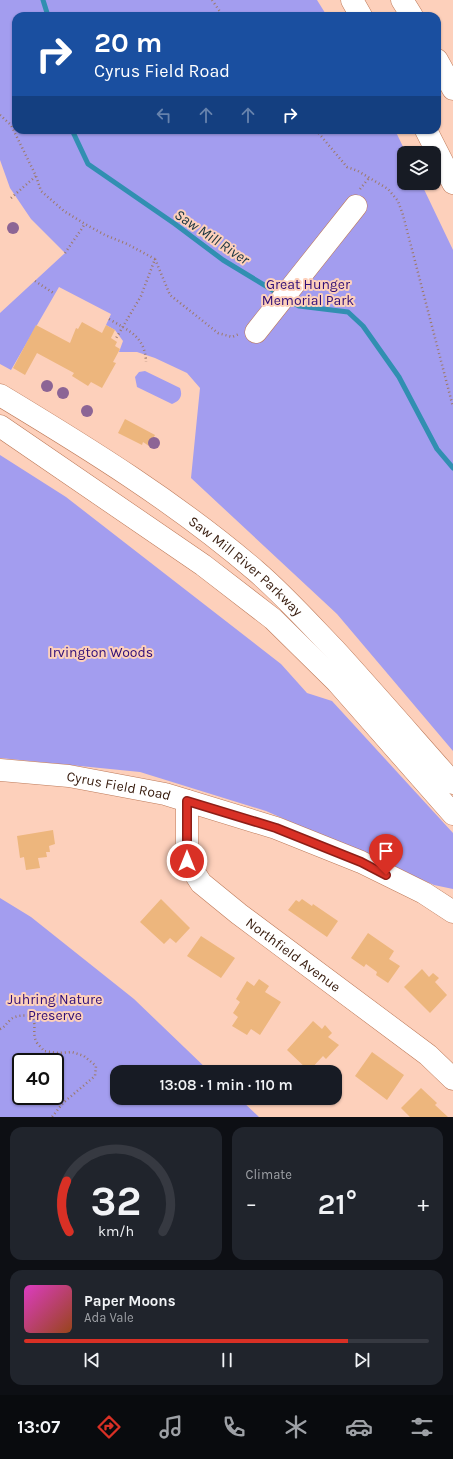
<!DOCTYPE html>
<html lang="en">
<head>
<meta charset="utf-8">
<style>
	:root { --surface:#171b24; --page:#20242c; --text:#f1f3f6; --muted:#9ea1a6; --line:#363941; --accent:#d93025 }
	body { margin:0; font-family:Karla,sans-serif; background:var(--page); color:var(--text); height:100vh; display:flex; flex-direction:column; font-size:15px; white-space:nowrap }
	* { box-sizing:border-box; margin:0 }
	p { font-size:13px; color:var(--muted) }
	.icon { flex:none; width:22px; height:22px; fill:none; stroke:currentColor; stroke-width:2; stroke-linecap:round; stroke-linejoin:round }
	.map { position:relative; height:1117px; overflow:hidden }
	.sheet { display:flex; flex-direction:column; gap:10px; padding:10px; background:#0d0f14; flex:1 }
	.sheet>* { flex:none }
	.hud { position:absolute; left:12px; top:12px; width:429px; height:122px; border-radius:12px; box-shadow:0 1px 3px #0004; background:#1a4fa0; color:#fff; overflow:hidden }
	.fabs { position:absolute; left:397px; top:146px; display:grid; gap:8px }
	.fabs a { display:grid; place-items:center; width:44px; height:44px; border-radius:8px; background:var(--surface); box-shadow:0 1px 3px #0004; font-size:20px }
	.speed { position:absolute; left:12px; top:1053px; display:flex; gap:8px; font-size:20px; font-weight:700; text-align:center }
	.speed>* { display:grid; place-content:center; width:52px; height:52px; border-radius:50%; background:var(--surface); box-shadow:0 1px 3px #0004; line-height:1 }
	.speed .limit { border:2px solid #111; border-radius:6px; background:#fff; color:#111 }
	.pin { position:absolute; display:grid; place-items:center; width:34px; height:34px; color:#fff; margin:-41px -17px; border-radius:50% 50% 50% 0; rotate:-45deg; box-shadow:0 0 4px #0007 }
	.pin .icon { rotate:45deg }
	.me { position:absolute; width:44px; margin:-22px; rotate:0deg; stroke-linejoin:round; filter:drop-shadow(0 0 3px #0008) }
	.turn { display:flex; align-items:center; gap:14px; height:84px; padding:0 16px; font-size:18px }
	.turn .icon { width:52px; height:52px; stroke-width:2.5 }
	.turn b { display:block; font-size:28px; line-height:34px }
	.lanes { display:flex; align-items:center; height:38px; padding:0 16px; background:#0003; justify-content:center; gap:20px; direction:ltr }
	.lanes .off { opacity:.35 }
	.big { font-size:30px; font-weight:600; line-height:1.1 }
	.sheet .card { flex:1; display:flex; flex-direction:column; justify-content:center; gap:6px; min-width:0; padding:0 14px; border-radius:12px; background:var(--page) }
	.sheet .dial { align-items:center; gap:0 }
	.dial svg { height:104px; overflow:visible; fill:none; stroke:var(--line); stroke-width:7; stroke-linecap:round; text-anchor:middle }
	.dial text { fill:var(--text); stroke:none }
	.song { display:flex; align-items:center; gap:12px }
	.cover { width:48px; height:48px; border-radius:6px; background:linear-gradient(135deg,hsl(310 70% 55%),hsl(20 70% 35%)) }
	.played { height:4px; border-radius:2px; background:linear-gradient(90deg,var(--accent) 80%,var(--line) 80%) }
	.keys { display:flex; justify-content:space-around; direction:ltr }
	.heat { display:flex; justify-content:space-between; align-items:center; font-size:22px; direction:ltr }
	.sheet .tiles { flex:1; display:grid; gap:10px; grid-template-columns:1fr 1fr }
	.card:last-child { grid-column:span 2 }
	.trip { position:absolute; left:110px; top:1065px; width:232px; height:40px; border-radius:12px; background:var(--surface); box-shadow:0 1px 3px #0004; font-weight:600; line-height:40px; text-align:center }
	.dock { display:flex; height:64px; justify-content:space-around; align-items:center; background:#090b0e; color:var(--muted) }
	.dock .icon { width:28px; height:28px }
	.dock .current { color:var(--accent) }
	.dock b { font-size:18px; color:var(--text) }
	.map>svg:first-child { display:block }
	.green { fill:#a39def; fill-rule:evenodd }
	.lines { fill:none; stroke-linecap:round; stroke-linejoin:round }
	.stream { stroke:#318fb1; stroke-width:5 }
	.building { fill:#edb67d }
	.minor-casing { stroke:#bd7958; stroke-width:23 }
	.highway-casing { stroke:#bd7958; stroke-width:23 }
	.path { stroke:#9d7967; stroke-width:2.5; stroke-dasharray:1 3; stroke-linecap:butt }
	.minor { stroke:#fff; stroke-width:22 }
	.highway { stroke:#fff; stroke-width:22 }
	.tree { fill:#8c6595 }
	.route-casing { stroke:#8d1f18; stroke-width:10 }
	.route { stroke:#d93025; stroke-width:7 }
	.labels { text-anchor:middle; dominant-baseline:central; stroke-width:4; stroke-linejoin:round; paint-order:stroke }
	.park-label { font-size:14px; fill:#2f0d76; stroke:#fdd0bb }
	.street-label { font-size:14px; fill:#361b0d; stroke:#fdd0bb }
	.water-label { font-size:15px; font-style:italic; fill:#18343f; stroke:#fdd0bb }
</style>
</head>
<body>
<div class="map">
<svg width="453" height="1117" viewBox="0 0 453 1117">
	<rect width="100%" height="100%" fill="#fdd0bb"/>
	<!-- green -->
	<path class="green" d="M0 0H317L327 16H16V130H395L406 153H404V183H421L453 250V751L337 614 191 478 200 388 187 373 155 358 137 352H119L123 341 115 330 106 325 111 314 59 287 11 370 0 364V313L65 253 31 219 10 188 0 160Z
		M145 371 180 388C183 396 180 401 172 404L137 387 135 377 139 372Z
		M0 455 66 497 281 664 307 693 332 701 453 833V889L434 885 266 811 140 772 0 758Z
		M0 898 31 917 134 999 210 1072H117V1098H239L259 1117H0ZM21 1062H55V1096H21Z"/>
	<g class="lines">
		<!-- stream -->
		<path class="stream" d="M43 0 48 16
			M72 130 88 164 175 224 223 260 279 294
			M287 299 299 306 348 312 363 326 399 377 437 449 453 468"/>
	</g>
	<!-- building -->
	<path class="building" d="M82 322 102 333 106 325 115 330 111 338 117 342 115 346 120 349 113 362 116 363 102 388 91 382 88 386 72 376 74 373 37 353 25 375 13 368 36 325 70 343 76 328 78 329Z
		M125 419 155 435 149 446 143 442 142 445 118 433Z
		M53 830 55 844 49 846 50 852H46L47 857 38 858 40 868 26 870 24 857 20 858 17 836Z
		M161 899 190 928 176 943 170 938 164 944 140 922Z
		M302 899 312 906 313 904 338 921 327 937 288 910 296 900 299 902Z
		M368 933 394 951 389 959 400 966 388 983 376 975 377 972 366 964 364 967 351 958Z
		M201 936 235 958 221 978 187 956Z
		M422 969 429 977 433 973 439 978 435 982 447 995 430 1013 404 987Z
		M259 979 269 986 265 992 281 1002 260 1035 251 1029 247 1035 232 1026 238 1017 233 1013 240 1002 236 999 247 981 254 986Z
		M313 1021 322 1029 325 1025 332 1033 328 1037 339 1045 326 1059 323 1056 309 1071 287 1050Z
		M372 1052 404 1075 387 1100 355 1076Z
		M421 1088 437 1103 435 1105 448 1117H410L401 1108Z"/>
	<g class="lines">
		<!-- minor casing -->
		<g class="minor-casing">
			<g id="minor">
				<path d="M256 332 356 206"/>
				<path id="s1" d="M0 770 69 776 165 794 276 828 361 862 424 893 453 912"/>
				<path id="s2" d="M187 801V861L201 883 239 914 428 1055 453 1079"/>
			</g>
		</g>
		<!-- highway casing -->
		<g class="highway-casing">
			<g id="highway">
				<path d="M352 0 361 16"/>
				<path d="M402 0 412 16"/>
				<path d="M437 60 453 89"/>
				<path d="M426 130 453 183"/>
				<path id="s3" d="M0 395C88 448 177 503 256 571 284 595 309 623 335 650 375 694 414 739 453 783"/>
				<path d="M0 426 203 565 273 619 337 682 453 814"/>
			</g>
		</g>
		<!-- path -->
		<path class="path" d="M212 0 223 16
			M0 115 11 125 36 176 41 191 64 211 85 224 105 235 127 244 155 259 141 296 115 340
			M316 130 347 167 358 171 388 189 398 201 403 215 453 407
			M360 189 369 178
			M11 198 36 176
			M65 253 85 224
			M155 259 170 295 218 333 232 337 239 334
			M35 281 55 294
			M109 319C129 331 145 336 146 362
			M0 1029C5 1027 6 1024 10 1020 15 1015 25 1015 32 1016 37 1026 32 1032 36 1041 37 1044 42 1048 44 1051L58 1053 72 1052 84 1056 96 1066 95 1076 63 1103 52 1117"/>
		<!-- minor -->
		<use href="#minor" class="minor"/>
		<!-- highway -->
		<use href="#highway" class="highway"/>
	</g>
	<!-- trees -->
	<g class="tree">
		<circle cx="13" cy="228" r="6"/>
		<circle cx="47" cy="386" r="6"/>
		<circle cx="63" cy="393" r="6"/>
		<circle cx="87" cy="411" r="6"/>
		<circle cx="154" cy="443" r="6"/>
	</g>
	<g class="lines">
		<!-- route casing -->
		<g class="route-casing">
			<path id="route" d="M187 861V801L276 828 361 862 386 875"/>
		</g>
		<!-- route -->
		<use href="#route" class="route"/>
	</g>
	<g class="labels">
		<!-- park labels -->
		<g class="park-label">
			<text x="308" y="284">Great Hunger<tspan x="308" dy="16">Memorial Park</tspan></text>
			<text x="101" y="652">Irvington Woods</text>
			<text x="55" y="999">Juhring Nature<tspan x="55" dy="16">Preserve</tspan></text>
		</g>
		<!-- street labels -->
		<g class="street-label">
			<text stroke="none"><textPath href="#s3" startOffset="300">Saw Mill River Parkway</textPath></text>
			<text stroke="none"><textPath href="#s1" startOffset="120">Cyrus Field Road</textPath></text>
			<text stroke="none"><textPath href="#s2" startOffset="203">Northfield Avenue</textPath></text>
		</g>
		<!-- water labels -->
		<g class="water-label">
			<text transform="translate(212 237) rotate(34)">Saw Mill River</text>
		</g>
	</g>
</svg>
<div class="fabs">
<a><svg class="icon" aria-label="layers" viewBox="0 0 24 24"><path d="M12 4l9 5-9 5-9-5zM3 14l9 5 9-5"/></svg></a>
</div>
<div class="speed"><div class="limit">40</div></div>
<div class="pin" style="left:386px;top:875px;background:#d93025"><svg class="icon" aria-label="arrive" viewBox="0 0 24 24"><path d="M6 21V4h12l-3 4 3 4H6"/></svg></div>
<svg class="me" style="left:187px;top:861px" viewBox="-20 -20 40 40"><circle r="17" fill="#d93025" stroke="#fff" stroke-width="3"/><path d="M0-11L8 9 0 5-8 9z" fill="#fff"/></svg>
<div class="trip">13:08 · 1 min · 110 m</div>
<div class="hud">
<div class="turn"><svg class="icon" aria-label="right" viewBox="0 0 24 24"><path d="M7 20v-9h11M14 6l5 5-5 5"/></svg><div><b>20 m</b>Cyrus Field Road</div></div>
<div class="lanes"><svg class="icon off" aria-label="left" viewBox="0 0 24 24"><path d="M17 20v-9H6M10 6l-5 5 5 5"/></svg><svg class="icon off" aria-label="ahead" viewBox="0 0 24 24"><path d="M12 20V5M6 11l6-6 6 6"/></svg><svg class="icon off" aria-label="ahead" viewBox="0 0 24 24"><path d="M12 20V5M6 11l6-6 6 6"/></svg><svg class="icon" aria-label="right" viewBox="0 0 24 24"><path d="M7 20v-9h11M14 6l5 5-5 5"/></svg></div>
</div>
</div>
<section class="sheet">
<div class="tiles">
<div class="card dial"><svg viewBox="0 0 100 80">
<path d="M14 69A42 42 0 1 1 86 69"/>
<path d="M14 69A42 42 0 0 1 12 30" stroke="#d93025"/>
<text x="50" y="56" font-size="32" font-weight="700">32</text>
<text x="50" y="72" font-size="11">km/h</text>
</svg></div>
<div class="card"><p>Climate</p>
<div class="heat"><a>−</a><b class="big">21°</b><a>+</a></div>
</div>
<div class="card">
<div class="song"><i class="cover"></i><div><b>Paper Moons</b><p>Ada Vale</p></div></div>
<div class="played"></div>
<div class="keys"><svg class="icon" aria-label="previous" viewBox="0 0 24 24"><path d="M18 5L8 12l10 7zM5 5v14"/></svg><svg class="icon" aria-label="pause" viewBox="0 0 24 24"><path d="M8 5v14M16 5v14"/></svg><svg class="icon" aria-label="next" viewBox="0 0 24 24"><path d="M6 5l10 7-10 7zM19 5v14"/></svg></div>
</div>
</div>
</section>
<nav class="dock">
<b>13:07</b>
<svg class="icon current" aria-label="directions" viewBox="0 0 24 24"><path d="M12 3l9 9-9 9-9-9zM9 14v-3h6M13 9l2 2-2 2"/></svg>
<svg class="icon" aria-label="music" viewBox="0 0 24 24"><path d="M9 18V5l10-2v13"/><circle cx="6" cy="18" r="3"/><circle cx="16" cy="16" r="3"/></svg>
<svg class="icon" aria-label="phone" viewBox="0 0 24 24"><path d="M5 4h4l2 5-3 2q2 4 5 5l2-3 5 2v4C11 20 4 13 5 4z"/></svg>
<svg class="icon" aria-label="climate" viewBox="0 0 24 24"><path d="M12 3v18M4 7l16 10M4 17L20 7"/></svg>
<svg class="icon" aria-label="car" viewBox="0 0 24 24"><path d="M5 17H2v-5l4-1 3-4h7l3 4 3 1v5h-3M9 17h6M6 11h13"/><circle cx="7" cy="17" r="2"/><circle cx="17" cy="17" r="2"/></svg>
<svg class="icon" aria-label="filters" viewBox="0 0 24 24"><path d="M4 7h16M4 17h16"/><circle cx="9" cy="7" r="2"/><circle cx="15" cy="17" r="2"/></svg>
</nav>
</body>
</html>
